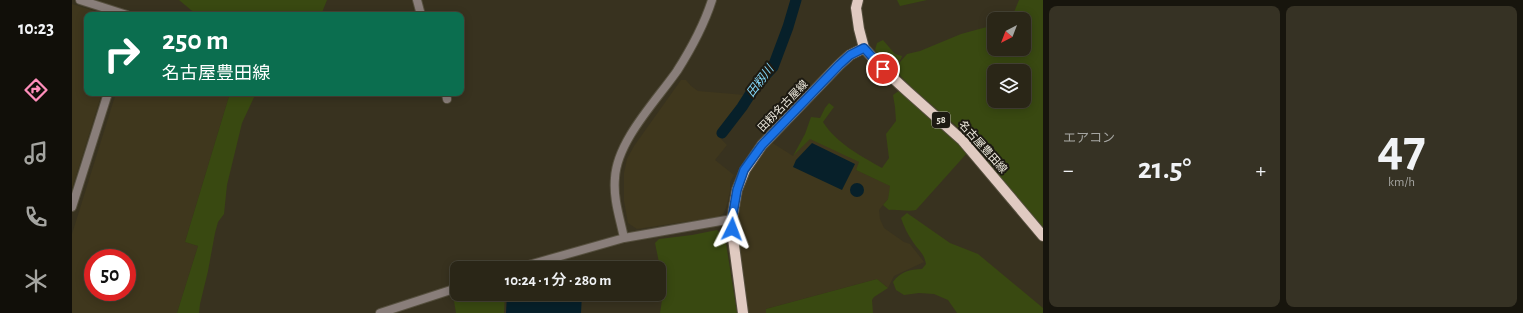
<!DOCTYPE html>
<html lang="ja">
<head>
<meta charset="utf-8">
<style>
	:root { --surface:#2a2617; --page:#363224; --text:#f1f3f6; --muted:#a5a5a1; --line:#464336; --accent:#ff8ebb }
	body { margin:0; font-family:"Alegreya Sans","Noto Sans JP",sans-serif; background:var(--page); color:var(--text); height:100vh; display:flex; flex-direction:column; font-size:15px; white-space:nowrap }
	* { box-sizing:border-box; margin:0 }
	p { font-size:13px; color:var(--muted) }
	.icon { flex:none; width:22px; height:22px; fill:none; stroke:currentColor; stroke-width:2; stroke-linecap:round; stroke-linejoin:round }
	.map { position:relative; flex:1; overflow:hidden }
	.side { display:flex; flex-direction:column; gap:6px; padding:6px; background:#17150d; width:480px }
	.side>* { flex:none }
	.guide { position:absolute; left:12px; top:12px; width:380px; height:84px; border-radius:8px; box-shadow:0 2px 10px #0003,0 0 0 1px var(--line); background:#0b6e4f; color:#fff; overflow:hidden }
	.needle { width:26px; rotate:222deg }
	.tools { position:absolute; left:915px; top:12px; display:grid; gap:8px }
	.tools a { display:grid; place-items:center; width:44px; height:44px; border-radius:8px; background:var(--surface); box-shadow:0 2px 10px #0003,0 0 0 1px var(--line); font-size:20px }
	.speed { position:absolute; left:12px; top:249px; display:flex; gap:8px; font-size:20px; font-weight:700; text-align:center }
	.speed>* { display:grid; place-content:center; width:52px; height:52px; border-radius:50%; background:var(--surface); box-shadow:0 2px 10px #0003,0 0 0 1px var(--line); line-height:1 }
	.speed .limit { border:6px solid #d22; background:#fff; color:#111 }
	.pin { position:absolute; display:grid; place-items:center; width:34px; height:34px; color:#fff; margin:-17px; border:2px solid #fff; border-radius:50%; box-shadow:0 1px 4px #0007 }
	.me { position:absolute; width:44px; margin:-22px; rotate:3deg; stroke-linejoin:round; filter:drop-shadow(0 0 3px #0008) }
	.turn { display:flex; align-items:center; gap:14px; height:84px; padding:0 12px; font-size:18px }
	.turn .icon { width:52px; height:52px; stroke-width:2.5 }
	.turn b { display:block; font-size:28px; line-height:34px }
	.big { font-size:30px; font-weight:600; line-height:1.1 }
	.side .card { flex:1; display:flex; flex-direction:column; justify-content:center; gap:6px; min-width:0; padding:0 14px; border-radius:8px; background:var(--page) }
	.side .dial { align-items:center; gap:0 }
	.dial b { font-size:52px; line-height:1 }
	.heat { display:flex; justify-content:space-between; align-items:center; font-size:22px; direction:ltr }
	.side .tiles { flex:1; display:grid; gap:6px; grid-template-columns:repeat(2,1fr) }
	.trip { position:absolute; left:378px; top:261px; width:216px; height:40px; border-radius:8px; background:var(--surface); box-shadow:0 2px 10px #0003,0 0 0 1px var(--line); font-weight:600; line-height:40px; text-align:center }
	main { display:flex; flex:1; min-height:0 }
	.menu { display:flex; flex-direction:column; width:72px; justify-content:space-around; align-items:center; background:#110f09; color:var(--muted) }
	.menu .icon { width:28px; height:28px }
	.menu .selected { color:var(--accent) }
	.menu b { font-size:18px; color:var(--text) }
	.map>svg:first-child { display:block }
	.built { fill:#3f371d; fill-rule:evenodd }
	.green { fill:#394911; fill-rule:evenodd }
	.water { fill:#07202a }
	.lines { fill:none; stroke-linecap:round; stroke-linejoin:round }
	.river { stroke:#07202a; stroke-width:11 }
	.minor-casing { stroke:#554f3e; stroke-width:10 }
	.major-casing { stroke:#554f3e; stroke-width:12 }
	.minor { stroke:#897e7a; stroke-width:8 }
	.major { stroke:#e0cac1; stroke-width:10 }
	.route-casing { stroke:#114b97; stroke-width:10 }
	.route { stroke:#1a73e8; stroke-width:7 }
	.labels { text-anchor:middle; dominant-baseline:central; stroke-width:4; stroke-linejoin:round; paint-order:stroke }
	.shield { fill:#1d1a12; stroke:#afaca1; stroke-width:1 }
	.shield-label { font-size:10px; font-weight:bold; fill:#eeeade }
	.street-label { font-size:11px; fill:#eeeade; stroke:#1d1a12 }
	.water-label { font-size:12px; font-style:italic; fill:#83d8fa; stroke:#1d1a12 }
</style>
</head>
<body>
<main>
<nav class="menu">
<b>10:23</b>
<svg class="icon selected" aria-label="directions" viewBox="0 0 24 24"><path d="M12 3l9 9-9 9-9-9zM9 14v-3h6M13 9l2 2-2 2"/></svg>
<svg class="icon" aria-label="music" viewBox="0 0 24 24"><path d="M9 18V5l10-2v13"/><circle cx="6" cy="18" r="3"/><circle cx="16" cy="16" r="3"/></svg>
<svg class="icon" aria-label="phone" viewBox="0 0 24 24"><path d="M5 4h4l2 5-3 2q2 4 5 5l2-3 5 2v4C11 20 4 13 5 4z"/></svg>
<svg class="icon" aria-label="climate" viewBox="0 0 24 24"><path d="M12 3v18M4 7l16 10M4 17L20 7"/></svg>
</nav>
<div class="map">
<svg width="971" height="313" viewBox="0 0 971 313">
	<rect width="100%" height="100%" fill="#38321f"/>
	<!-- built -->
	<path class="built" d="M0 4 36 15H15V93H30L0 189Z
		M609 80H614L619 86 626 91 673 95 644 134 655 145 643 160 662 175 658 182V191L654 208 651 214 645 217 565 229 556 223 552 201V173L555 159 562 146Z
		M44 93H158L113 242 126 246 105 313H0V234ZM21 258H55V292H21Z
		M738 138 788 162 784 170 819 186 816 199 807 210 808 219 812 228 832 242 838 244 852 262 822 276 816 288 805 279 694 309V313H676L668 255 666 214 672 187 680 168 692 149 699 142 721 156Z"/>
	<!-- green -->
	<path class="green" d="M107 0H255L249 15H125Z
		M825 0H855L828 6Z
		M947 0H971V229L889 130 839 87 822 69 835 54 848 51 889 34 922 25V49H952V19H942V12ZM922 71H952V101H922Z
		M811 40 823 54 830 56 829 59 820 69 815 66 803 50 805 43Z
		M828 90 881 137 896 152 844 210C835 212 826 209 817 210L811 205 816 199 818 186 784 170 787 162 738 139 721 156 733 134 739 117 748 118 753 108 757 103 762 107 751 122C764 143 789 156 810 168L817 158 814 134 824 121 823 107 821 95Z
		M158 93H184L170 123 155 185 152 214 146 222 143 233 136 271 128 304 127 313H105L126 246 113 242Z
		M835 213 878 243 906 254 971 308V313H885L876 300 862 294 847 293 832 295 824 290 821 282C828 272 838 269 850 269L854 264C852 253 847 251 841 242 836 235 832 227 829 218Z
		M645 230 653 237 665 313H588L592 287 583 243 587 239 620 235Z
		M805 279 816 288 802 297 800 300 801 313H694V309Z
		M386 294H433L432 313H384L381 295Z"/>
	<!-- water -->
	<path class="water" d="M740 143 783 164 770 190 721 167 724 160Z
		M778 190a7 7 0 1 1 14 0a7 7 0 1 1-14 0Z
		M435 294H510L509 313H434Z"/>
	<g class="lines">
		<!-- river -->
		<path class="river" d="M650 133 670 107 684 85 701 67 716 27 724 0"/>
		<!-- minor casing -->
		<g class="minor-casing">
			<path id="minor" d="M8 0 55 15
				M345 0 349 15
				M374 93 375 99
				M0 207 36 93
				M552 238C548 218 541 199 543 178 545 141 584 101 605 71 619 49 632 25 640 0
				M446 268 552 238 660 219
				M308 313 385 288"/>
		</g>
		<!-- major casing -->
		<g class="major-casing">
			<path id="major" d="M786 0 784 8 787 29 792 48 811 69 835 91 890 140 971 236
				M671 313 661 238 660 219 665 190 673 170 690 145 767 65 778 55 792 48"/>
		</g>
		<!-- minor -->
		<use href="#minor" class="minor"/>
		<!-- major -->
		<use href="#major" class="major"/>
	</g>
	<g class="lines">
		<!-- route casing -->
		<g class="route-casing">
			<path id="route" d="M660 229V219L665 190 672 170 690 145 767 65 778 55 792 48 811 69"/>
		</g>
		<!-- route -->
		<use href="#route" class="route"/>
	</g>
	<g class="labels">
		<!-- shield labels -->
		<rect class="shield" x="860" y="112" width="18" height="16" rx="3"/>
		<g class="shield-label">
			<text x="869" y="120">58</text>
		</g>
		<!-- street labels -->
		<g class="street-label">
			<text transform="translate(711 106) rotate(-46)">田籾名古屋線</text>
			<text transform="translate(911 147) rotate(48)">名古屋豊田線</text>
		</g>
		<!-- water labels -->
		<g class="water-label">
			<text transform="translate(688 81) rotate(-53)">田籾川</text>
		</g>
	</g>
</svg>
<div class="tools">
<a><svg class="needle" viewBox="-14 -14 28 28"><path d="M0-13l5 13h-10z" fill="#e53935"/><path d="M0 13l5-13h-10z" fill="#a5a5a1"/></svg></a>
<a><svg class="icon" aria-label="layers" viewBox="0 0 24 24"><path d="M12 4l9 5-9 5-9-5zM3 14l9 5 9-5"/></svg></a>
</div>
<div class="speed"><div class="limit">50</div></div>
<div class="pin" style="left:811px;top:69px;background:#d93025"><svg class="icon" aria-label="arrive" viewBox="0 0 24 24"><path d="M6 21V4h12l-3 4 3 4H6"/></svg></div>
<svg class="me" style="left:660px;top:229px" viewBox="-20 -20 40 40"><path d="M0-17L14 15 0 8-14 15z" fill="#1a73e8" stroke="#fff" stroke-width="4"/></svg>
<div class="trip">10:24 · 1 分 · 280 m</div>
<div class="guide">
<div class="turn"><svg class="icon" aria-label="right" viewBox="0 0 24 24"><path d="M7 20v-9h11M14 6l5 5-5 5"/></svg><div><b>250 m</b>名古屋豊田線</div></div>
</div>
</div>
<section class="side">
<div class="tiles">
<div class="card"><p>エアコン</p>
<div class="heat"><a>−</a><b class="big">21.5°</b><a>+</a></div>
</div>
<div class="card dial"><b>47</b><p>km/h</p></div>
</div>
</section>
</main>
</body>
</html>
